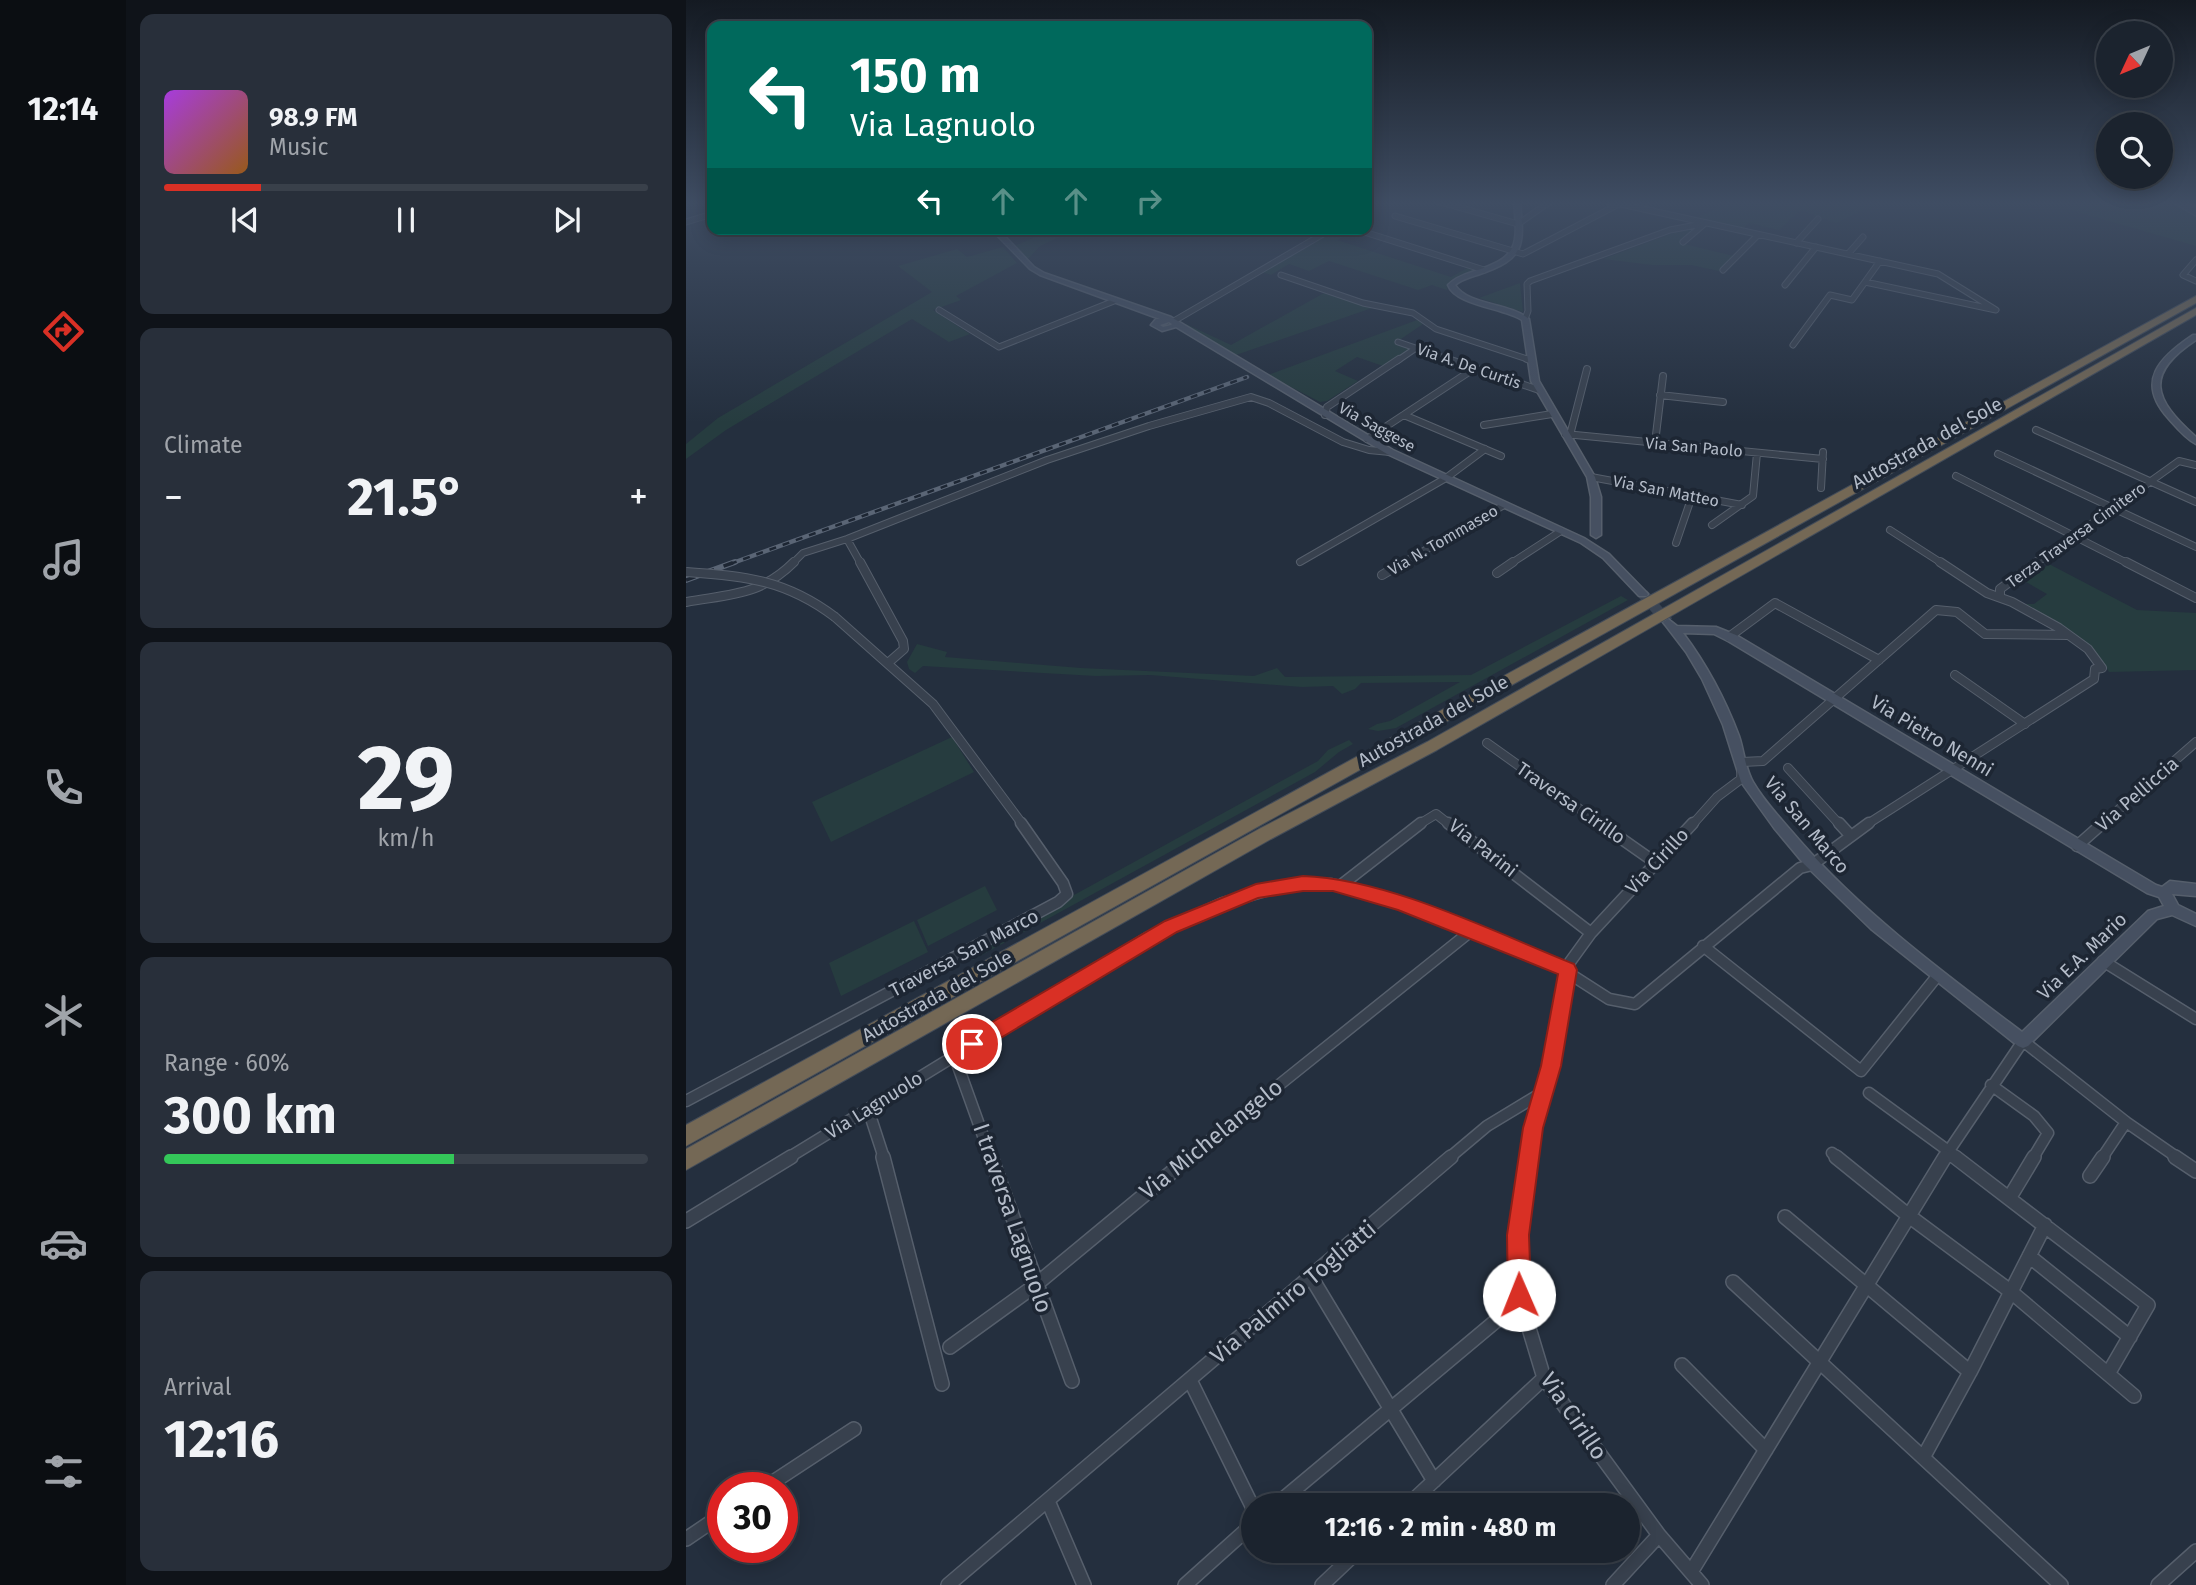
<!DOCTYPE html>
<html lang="en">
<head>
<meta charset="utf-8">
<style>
	:root { --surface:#1b232e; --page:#282f3a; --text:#f1f3f6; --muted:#a0a4aa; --line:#39404a; --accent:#d93025 }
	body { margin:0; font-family:"Fira Sans",sans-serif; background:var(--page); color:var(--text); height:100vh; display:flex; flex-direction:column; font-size:26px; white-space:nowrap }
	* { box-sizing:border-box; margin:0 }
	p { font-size:23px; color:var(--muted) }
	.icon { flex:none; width:38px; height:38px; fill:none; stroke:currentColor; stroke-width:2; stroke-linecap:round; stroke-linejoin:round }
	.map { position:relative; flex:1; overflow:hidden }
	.panel { display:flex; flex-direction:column; gap:14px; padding:14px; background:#0f1319; width:560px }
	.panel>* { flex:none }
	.guide { position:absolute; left:21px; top:21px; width:665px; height:214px; border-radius:14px; box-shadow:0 4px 18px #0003,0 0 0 2px var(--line); background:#00695c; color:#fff; overflow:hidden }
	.needle { width:46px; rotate:226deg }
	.buttons { position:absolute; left:1410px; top:21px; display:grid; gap:14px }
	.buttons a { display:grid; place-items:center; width:77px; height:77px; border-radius:50%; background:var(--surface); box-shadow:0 4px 18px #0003,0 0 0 2px var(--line); font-size:35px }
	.speed { position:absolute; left:21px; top:1472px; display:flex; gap:14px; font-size:35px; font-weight:700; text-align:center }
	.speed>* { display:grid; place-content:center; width:91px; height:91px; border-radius:50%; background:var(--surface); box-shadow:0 4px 18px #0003,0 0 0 2px var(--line); line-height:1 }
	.speed .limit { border:10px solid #d22; background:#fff; color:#111 }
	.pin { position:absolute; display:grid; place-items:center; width:60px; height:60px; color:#fff; margin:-30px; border:4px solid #fff; border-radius:50%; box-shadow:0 2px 7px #0007 }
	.me { position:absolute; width:77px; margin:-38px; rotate:359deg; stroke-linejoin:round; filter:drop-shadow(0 0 5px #0008) }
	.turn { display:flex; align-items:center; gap:24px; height:147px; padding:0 28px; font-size:32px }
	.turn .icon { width:91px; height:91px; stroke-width:2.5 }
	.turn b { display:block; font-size:49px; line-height:60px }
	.lanes { display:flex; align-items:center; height:66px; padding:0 28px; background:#0003; justify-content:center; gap:35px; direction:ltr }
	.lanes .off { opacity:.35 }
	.big { font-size:52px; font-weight:700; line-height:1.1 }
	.panel .tile { flex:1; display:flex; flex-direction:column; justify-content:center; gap:10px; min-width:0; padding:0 24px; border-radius:14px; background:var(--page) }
	.panel .dial { align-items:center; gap:0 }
	.dial b { font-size:91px; line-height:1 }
	.song { display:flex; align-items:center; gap:21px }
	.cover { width:84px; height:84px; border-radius:10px; background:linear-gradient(135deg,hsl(280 70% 55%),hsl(30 70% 35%)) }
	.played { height:7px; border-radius:4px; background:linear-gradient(90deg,var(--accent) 20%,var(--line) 20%) }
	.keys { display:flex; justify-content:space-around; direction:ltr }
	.heat { display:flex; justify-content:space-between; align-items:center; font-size:38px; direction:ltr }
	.charge { height:10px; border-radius:5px; background:linear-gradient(90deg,#34c759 60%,var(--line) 0) }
	.trip { position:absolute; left:555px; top:1493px; width:399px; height:70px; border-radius:35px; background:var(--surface); box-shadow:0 4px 18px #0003,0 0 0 2px var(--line); font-weight:700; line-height:70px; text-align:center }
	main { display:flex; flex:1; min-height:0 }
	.dock { display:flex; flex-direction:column; width:126px; justify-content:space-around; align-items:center; background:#0b0e12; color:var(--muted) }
	.dock .icon { width:49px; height:49px }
	.dock .current { color:var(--accent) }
	.dock b { font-size:32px; color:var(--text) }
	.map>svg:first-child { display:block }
	.green { fill:#263c3f }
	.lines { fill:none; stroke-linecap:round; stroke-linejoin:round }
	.secondary-tunnel { stroke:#3a4453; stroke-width:11; stroke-dasharray:11 5; stroke-linecap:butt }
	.street-far4-casing { stroke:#565f6c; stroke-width:7 }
	.street-far3-casing { stroke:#565f6c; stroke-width:8 }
	.street-far2-casing { stroke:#565f6c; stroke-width:10 }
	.street-far1-casing { stroke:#565f6c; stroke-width:13 }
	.street-casing { stroke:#565f6c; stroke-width:16 }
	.secondary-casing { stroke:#565f6c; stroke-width:3 }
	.highway-casing { stroke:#434c59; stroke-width:2 }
	.street-far4 { stroke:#38414e; stroke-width:5 }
	.street-far3 { stroke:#38414e; stroke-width:6 }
	.street-far2 { stroke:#38414e; stroke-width:8 }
	.street-far1 { stroke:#38414e; stroke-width:10 }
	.street { stroke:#38414e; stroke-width:13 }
	.secondary { fill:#465061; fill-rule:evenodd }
	.highway { fill:#746855; fill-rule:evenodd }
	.rail-far1-casing { stroke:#5a6575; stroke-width:4.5 }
	.rail-casing { stroke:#5a6575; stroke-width:6 }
	.rail-far1 { stroke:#1d2633; stroke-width:2.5; stroke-dasharray:7; stroke-linecap:butt }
	.rail { stroke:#1d2633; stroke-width:3.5; stroke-dasharray:10; stroke-linecap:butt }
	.street-bridge-casing { stroke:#565f6c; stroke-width:10; stroke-linecap:butt }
	.street-bridge { stroke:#38414e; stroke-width:8 }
	.route { fill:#d93025; stroke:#8d1f18; stroke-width:2 }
	.labels { text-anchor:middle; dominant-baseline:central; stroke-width:7; stroke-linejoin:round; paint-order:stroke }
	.far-street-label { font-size:16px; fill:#b4bcc9; stroke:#1d2633 }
	.street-label { font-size:19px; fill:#b4bcc9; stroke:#1d2633 }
	.near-street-label { font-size:23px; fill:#b4bcc9; stroke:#1d2633 }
</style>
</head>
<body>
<main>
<nav class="dock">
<b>12:14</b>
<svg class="icon current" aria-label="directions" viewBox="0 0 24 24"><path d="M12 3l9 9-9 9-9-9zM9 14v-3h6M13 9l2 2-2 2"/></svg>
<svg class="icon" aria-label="music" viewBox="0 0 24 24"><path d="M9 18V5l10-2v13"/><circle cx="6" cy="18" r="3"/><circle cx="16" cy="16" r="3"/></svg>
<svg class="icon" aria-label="phone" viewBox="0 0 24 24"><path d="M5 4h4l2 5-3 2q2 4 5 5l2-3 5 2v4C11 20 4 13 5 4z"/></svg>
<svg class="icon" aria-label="climate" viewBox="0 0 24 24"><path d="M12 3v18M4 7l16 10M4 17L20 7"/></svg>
<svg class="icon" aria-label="car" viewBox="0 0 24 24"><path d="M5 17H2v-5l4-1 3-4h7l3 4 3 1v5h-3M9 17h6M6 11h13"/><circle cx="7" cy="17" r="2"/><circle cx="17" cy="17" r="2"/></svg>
<svg class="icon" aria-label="filters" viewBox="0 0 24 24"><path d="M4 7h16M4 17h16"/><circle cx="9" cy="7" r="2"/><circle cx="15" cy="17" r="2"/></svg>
</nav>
<section class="panel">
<div class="tile">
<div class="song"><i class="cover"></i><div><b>98.9 FM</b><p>Music</p></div></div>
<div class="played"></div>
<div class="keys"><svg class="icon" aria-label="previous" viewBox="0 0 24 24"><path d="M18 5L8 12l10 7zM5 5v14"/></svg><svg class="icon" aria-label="pause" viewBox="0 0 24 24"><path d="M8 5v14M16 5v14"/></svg><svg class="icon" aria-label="next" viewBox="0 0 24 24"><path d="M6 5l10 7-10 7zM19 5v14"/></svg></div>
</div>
<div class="tile"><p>Climate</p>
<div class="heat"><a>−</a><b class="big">21.5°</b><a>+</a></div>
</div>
<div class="tile dial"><b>29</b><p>km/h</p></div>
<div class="tile"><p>Range · 60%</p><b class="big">300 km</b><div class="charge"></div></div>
<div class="tile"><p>Arrival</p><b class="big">12:16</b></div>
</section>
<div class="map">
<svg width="1510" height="1585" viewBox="0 0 1510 1585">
	<rect width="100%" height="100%" fill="#242f3e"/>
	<!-- green -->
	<path class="green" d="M1048 201H1176L1188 205 1150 223 1114 210 1093 230 1063 223 1056 229 1009 218Z
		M1395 201H1494L1510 209V246L1381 209Z
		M1011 227 994 243 1048 256 1033 271 1005 265H966L917 259 987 233Z
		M367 229H391L354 246 342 259 329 246Z
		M654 232H668L651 240 765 277 783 267 788 271 765 280 761 290 746 285 732 290 643 261 623 271 603 264 585 275 576 272 636 238Z
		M317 247 331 263 270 296 275 300 247 310 284 334 263 342 226 319 40 430 0 459V444L32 418 246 292 212 266 271 249 281 257Z
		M834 283 837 312 793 298Z
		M638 293 686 308 550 355 494 324H500L545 345Z
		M731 320 737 324 709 343 724 349 697 366 671 357 649 371 672 381 641 401 634 402 582 375Z
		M1363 564 1451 610 1510 613V670L1423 672C1407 639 1367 623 1337 604H1348L1361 594 1340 582Z
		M935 596 942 600 710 728 692 731 682 729 691 724 704 721 774 682 675 683 669 689 656 694 647 686 616 687 464 675 410 676 237 666 229 673 223 669 221 662 231 644 261 652 259 657 395 668 568 676 591 668 599 677 785 675Z
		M266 737 288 772 145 842 126 802Z
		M663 740 667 744 653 752 629 772 287 960 282 952 384 890 388 895 632 761 642 750Z
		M299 886 311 910 242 946 231 920Z
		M228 921 242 952 155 996 143 963Z"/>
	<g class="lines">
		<!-- secondary-tunnel -->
		<path class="secondary-tunnel" d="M957 594 982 622"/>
		<!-- street-far4 casing -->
		<g class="street-far4-casing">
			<path id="street-far4" d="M751 201 832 224 865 201
				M921 201 1252 274 1310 310 1179 282
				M1490 201 1510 213
				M709 216 837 254 933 204
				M0 222 26 214
				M997 242 1018 224
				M1110 243 1132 219
				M1162 254 1177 237
				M1510 260 1497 275 1510 281
				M1037 270 1072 235
				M595 275 677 303 727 313 750 329 844 360
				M1099 285 1130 247
				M253 310 313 347 428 301
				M839 319 842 311 841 284 844 281 984 230 1016 224
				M488 321 637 234 651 230H672L798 270
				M712 342 767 361
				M1107 345 1144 295 1166 300 1194 261
				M711 361 730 348"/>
		</g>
		<!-- street-far3 casing -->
		<g class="street-far3-casing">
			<path id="street-far3" d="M762 359 853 390
				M841 359 844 360
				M974 395 1037 402
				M639 415 641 407 713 359
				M718 415 815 456
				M798 425 866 414
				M1350 430 1510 502
				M879 434 1137 459
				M884 435 901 369
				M681 439 789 368
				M969 443 977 376
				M1312 454 1510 547
				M1270 476 1443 564
				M905 477 1056 505
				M1135 488 1137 452
				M1026 525 1067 496 1071 453
				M1204 530 1257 564
				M161 539 175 564
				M990 543 1006 496
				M614 562 760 478 799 449
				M106 564 117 553 161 539 361 460 463 426 565 397 583 403 657 442 683 450 704 452
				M715 564 818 505
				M824 564 875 531
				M1349 564 1493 461 1510 465"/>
		</g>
		<!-- street-far2 casing -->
		<g class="street-far2-casing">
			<path id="street-far2" d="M174 562 217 641 218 649 202 663
				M1440 562 1510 598
				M811 573 827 562
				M696 575 718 562
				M1314 596V589L1351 562
				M0 602C44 594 74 596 108 562
				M149 617 247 704 337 825
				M1043 637 1089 603 1193 660
				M1269 675 1339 724
				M801 743 916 825
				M1102 768 1154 825
				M732 825 750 814 764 825
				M1006 825 1031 797 1055 779 1056 762 1077 761 1250 610 1271 612 1299 634 1382 635
				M1180 825 1408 679 1409 669 1416 668 1402 649 1373 628 1326 602 1301 593 1254 562
				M1415 825 1510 742"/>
		</g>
		<!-- street-far1 casing -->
		<g class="street-far1-casing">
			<path id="street-far1" d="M762 823 905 933
				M913 823 970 863
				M1153 823 1164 835
				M1391 846 1417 823
				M654 886 735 823
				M1017 946 1175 1071 1252 975
				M1417 961 1510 1019
				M268 1055 305 1158
				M1305 1085 1348 1116 1362 1133 1347 1158
				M1183 1093 1272 1158
				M0 1101 372 902 381 894 377 883 335 823
				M182 1109 198 1158
				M1146 1153 1153 1158
				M102 1158 461 938 537 903 597 886 645 884 710 900 870 965 923 999 949 1004 1114 868 1126 865 1183 823
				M502 1158 785 931
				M763 1158 801 1126 857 1092
				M843 1158 847 1128 865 1066 884 962 905 933 1007 823
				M1258 1158 1337 1041 1440 1122 1492 1158
				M1416 1158 1440 1122"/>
		</g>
		<!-- street casing -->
		<g class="street-casing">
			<path id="street" d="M197 1157 256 1384
				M305 1157 386 1381
				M843 1157 832 1235 833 1295 858 1378 973 1535 1016 1585
				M1150 1157 1223 1216 1324 1291 1448 1396
				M1269 1157 1462 1305 1422 1374
				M1489 1157 1510 1171
				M1404 1176 1417 1157
				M1324 1197 1348 1157
				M1099 1217 1284 1372 1238 1456
				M0 1221 105 1157
				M1343 1256 1444 1337
				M625 1277 748 1481
				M1047 1282 1375 1585
				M264 1347 347 1287 504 1157
				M996 1365 1080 1450
				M1284 1372 1359 1225
				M504 1380 567 1508
				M78 1488 168 1429
				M362 1501 398 1585
				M590 1505 835 1300
				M722 1505 858 1378
				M0 1539 37 1514
				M1005 1572 1259 1157
				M262 1585 765 1157
				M499 1585 567 1524
				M636 1585 673 1550
				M927 1585 973 1535
				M1472 1585 1510 1551"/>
		</g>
		<!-- secondary casing -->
		<g class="secondary-casing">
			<path id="secondary" d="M828 201H834C838 246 840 258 794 274 785 277 776 279 769 285 783 306 822 302 843 319L853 381 909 477 915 497V535L910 538 905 535V497L901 477 845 381 836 320C817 308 769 305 762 285 769 278 777 275 786 272 833 257 832 247 828 201Z
				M305 229H312L348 267 358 273 485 317 707 450 898 538 923 554 962 594 961 596H953L917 558 895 543 701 454 490 327 476 331 465 325 470 319H474L354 275 344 269ZM483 322 486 324 485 325 477 327 474 325Z
				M1507 335H1510V340C1458 374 1467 399 1510 437V444C1499 438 1490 427 1482 418 1449 381 1474 357 1507 335Z
				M982 619 991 626 1030 627 1050 635 1470 885 1476 887 1484 881 1510 884V896L1486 894 1492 905 1510 914V926L1486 915 1471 919 1342 1046 1337 1048 1332 1046 1185 929 1118 864 1088 828 1055 782 1037 725 1016 679 1000 652 977 622ZM997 633 1028 634 1042 641 1461 893 1473 897 1478 906 1462 911 1336 1032C1258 973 1178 914 1114 841 1098 822 1079 803 1067 782 1059 768 1058 751 1053 736 1039 699 1021 665 997 633Z"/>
		</g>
		<!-- highway casing -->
		<g class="highway-casing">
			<path id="highway" d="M1497 201 1510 203V208Z
				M1510 296V303L0 1146V1125Z
				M1510 308V315L751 750 585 839 0 1170V1149L573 829 741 742Z"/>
		</g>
		<!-- street-far4 -->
		<use href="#street-far4" class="street-far4"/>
		<!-- street-far3 -->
		<use href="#street-far3" class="street-far3"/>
		<!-- street-far2 -->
		<use href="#street-far2" class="street-far2"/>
		<!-- street-far1 -->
		<use href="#street-far1" class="street-far1"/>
		<!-- street -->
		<use href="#street" class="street"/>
		<!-- secondary -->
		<use href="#secondary" class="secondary"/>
		<!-- highway -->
		<use href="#highway" class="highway"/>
		<!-- rail-far1 casing -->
		<g class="rail-far1-casing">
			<path id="rail-far1" d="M44 564 561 377"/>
		</g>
		<!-- rail casing -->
		<g class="rail-casing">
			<path id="rail" d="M0 580 49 562"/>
		</g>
		<!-- rail-far1 -->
		<use href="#rail-far1" class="rail-far1"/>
		<!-- rail -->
		<use href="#rail" class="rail"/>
		<!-- street-bridge casing -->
		<g class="street-bridge-casing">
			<path id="street-bridge" d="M0 572C60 576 100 580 149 617"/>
		</g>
		<!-- street-bridge -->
		<use href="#street-bridge" class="street-bridge"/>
	</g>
	<!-- sky -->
	<linearGradient id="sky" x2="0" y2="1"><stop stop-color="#141a22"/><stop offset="0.48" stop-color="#3f4d63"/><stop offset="1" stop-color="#3f4d63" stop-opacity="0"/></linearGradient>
	<rect width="1510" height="423" fill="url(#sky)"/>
	<!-- route -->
	<path class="route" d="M617 876C703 879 808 932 888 964L891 970 875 1066 857 1128 843 1235 845 1295 841 1303 833 1307 825 1303 822 1295 821 1235 837 1128 855 1066 872 974 712 910 647 891H617L572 898 491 932 293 1051 286 1053 279 1051 276 1044 279 1038 479 921 570 884Z"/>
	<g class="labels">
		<!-- far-street labels -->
		<g class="far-street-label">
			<text transform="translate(783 366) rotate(19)">Via A. De Curtis</text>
			<text transform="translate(691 427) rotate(29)">Via Saggese</text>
			<text transform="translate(1008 447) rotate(5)">Via San Paolo</text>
			<text transform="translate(980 491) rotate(11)">Via San Matteo</text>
			<text transform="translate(1390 535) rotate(-36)">Terza Traversa Cimitero</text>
			<text transform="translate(757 540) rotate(-30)">Via N. Tommaseo</text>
		</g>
		<!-- street labels -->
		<g class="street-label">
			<text transform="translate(1241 443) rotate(-29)">Autostrada del Sole</text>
			<text transform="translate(747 721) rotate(-29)">Autostrada del Sole</text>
			<text transform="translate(1246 736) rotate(31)">Via Pietro Nenni</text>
			<text transform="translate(1451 794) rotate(-41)">Via Pelliccia</text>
			<text transform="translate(885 803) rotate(35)">Traversa Cirillo</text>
			<text transform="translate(1121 825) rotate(50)">Via San Marco</text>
			<text transform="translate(797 848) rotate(38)">Via Parini</text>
			<text transform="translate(971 861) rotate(-47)">Via Cirillo</text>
			<text transform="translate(278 953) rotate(-28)">Traversa San Marco</text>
			<text transform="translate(1396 956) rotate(-44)">Via E.A. Mario</text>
			<text transform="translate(251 996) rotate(-29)">Autostrada del Sole</text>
			<text transform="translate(188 1105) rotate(-32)">Via Lagnuolo</text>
		</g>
		<!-- near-street labels -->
		<g class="near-street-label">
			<text transform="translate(525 1139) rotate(-39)">Via Michelangelo</text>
			<text transform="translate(327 1218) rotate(71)">I traversa Lagnuolo</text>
			<text transform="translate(607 1292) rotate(-40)">Via Palmiro Togliatti</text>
			<text transform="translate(888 1416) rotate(56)">Via Cirillo</text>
		</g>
	</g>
</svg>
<div class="buttons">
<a><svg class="needle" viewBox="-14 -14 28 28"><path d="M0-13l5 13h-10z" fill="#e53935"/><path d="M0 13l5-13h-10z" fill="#a0a4aa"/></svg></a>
<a><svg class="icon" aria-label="search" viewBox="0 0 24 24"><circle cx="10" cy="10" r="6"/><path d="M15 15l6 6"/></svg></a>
</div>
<div class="speed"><div class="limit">30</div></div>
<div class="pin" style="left:286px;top:1044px;background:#d93025"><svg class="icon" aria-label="arrive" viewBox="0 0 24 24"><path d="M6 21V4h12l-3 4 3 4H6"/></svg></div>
<svg class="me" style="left:833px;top:1295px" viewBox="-20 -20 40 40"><circle r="19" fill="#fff"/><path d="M0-13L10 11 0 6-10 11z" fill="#d93025"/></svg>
<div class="trip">12:16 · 2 min · 480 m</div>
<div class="guide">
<div class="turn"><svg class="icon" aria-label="left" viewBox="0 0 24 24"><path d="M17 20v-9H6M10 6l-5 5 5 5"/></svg><div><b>150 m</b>Via Lagnuolo</div></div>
<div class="lanes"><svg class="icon" aria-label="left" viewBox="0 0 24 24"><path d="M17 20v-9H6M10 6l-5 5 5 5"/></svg><svg class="icon off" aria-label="ahead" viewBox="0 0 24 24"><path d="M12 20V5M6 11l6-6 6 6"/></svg><svg class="icon off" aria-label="ahead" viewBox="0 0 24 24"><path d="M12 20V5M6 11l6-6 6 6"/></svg><svg class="icon off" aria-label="right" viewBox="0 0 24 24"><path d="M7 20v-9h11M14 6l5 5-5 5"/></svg></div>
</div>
</div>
</main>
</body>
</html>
